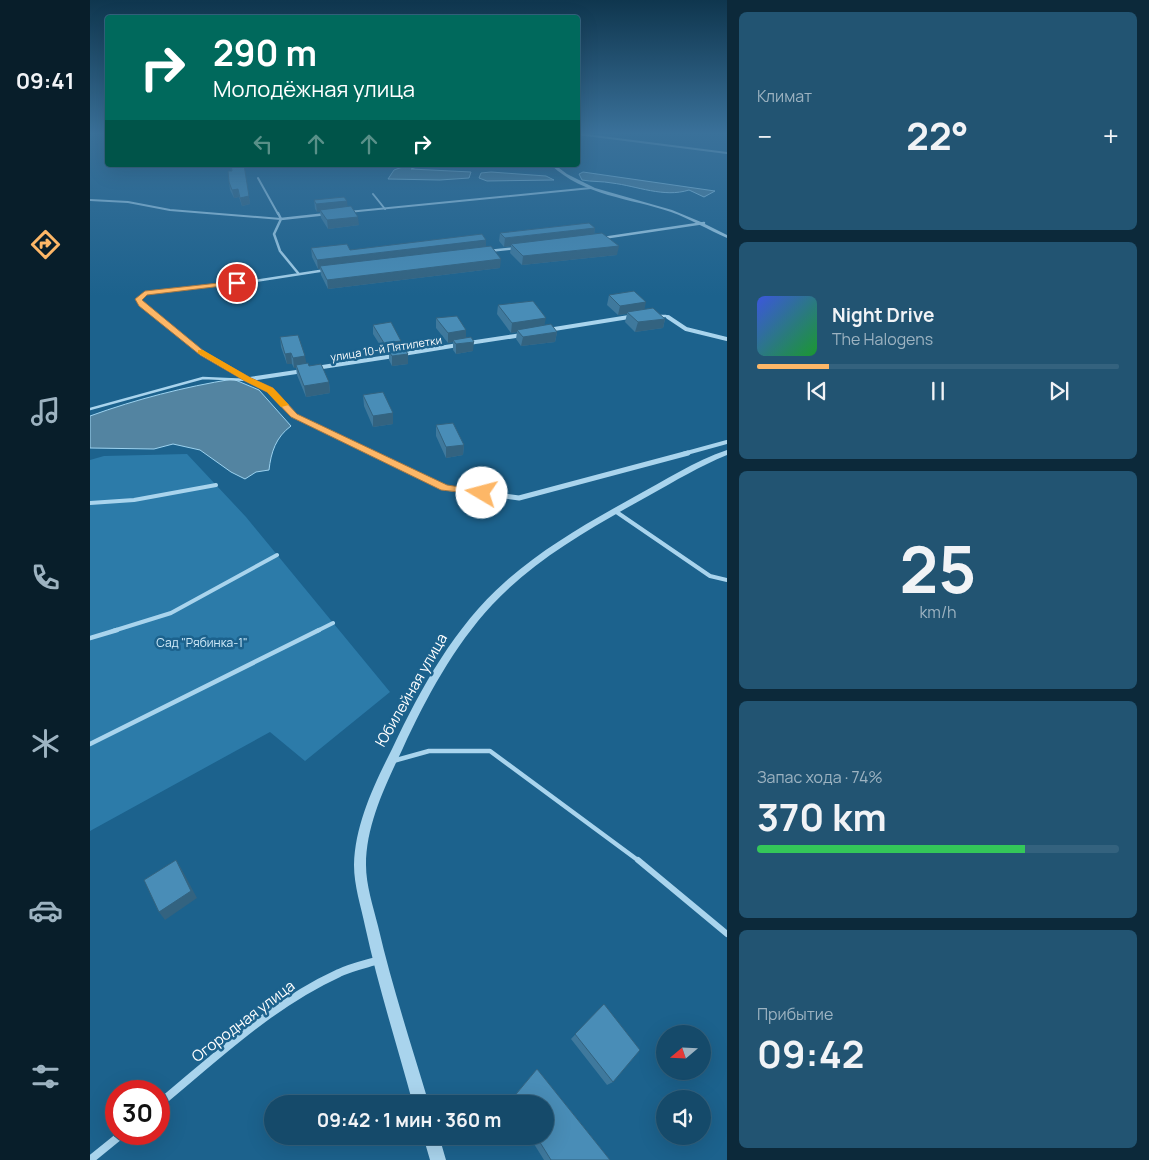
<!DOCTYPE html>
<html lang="ru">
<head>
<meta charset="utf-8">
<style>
	:root { --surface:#154a6a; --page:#225472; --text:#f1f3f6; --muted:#9db3c1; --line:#34627e; --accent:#fdb767 }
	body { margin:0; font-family:Manrope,sans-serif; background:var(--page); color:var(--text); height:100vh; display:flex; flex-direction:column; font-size:19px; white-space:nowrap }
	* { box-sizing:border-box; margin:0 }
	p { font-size:16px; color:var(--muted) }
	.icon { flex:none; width:28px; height:28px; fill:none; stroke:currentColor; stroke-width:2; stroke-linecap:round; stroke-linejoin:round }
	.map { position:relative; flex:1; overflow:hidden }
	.details { display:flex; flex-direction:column; gap:12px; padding:12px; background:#0c293a; width:422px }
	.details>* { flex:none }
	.banner { position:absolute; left:15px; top:15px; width:475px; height:152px; border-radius:5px; box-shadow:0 5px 20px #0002,0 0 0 1px var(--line); background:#00695c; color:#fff; overflow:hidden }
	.needle { width:32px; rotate:251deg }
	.fabs { position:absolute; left:566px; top:1025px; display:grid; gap:10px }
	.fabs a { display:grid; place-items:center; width:55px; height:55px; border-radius:50%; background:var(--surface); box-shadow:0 5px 20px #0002,0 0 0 1px var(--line); font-size:25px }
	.speed { position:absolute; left:15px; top:1080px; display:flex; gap:10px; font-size:25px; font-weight:700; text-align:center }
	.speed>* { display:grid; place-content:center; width:65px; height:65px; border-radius:50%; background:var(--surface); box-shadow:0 5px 20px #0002,0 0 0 1px var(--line); line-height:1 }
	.speed .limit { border:8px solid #d22; background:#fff; color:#111 }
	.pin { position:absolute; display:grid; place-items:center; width:42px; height:42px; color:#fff; margin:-21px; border:2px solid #fff; border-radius:50%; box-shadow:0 1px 5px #0007 }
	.me { position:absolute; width:55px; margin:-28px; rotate:278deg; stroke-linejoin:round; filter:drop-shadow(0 0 4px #0008) }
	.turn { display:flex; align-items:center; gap:18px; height:105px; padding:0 25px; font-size:22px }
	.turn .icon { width:65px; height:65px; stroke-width:2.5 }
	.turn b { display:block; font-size:35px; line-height:42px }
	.lanes { display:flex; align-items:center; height:48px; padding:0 25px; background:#0003; justify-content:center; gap:25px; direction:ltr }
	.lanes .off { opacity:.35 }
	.big { font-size:38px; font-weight:700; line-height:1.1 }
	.details .card { flex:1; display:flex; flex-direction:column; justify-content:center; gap:8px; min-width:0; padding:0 18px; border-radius:8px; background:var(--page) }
	.details .dial { align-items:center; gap:0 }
	.dial b { font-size:65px; line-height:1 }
	.song { display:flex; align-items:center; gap:15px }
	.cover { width:60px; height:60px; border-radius:8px; background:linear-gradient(135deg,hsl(230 70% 55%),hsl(130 70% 35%)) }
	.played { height:5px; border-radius:2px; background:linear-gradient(90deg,var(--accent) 20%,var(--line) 20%) }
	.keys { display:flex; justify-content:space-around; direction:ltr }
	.heat { display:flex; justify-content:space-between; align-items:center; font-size:28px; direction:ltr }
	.charge { height:8px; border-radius:4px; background:linear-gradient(90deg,#34c759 74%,var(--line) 0) }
	.trip { position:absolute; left:174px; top:1095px; width:290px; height:50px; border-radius:25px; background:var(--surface); box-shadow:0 5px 20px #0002,0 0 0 1px var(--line); font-weight:700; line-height:50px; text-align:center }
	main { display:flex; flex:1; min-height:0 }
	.menu { display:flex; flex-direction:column; width:90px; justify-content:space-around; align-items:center; background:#081e2a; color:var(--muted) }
	.menu .icon { width:35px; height:35px }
	.menu .active { color:var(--accent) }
	.menu b { font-size:22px; color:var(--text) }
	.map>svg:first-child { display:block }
	.green { fill:#2c7ba9 }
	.water { fill:#5384a1; stroke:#9cd2ef }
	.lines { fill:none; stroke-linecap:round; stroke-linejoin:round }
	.service-far4 { stroke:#a9d4ed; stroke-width:2 }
	.service-far3 { stroke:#a9d4ed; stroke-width:2.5 }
	.service-far2 { stroke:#a9d4ed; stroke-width:4 }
	.service-far1 { stroke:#a9d4ed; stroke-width:4.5 }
	.service { stroke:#a9d4ed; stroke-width:6 }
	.minor-far4 { stroke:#a9d4ed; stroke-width:2 }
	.minor-far3 { stroke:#a9d4ed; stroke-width:2.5 }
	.minor-far2 { stroke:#a9d4ed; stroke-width:4 }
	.minor-far1 { stroke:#a9d4ed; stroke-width:5 }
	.minor { stroke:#a9d4ed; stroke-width:8 }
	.tertiary { fill:#a9d4ed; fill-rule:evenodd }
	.wall { fill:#3f799d }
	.shaded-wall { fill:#336380 }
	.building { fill:#498db7; stroke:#336380 }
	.route { fill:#fdb767; stroke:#a47743 }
	.slow { fill:#f59e0b }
	.labels { text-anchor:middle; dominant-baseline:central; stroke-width:5; stroke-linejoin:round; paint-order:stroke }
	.far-street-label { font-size:11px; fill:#fff; stroke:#1c628d }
	.park-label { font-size:12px; fill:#cfeaf9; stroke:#1c628d }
	.near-street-label { font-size:15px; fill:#fff; stroke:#1c628d }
</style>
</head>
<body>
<main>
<nav class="menu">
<b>09:41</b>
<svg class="icon active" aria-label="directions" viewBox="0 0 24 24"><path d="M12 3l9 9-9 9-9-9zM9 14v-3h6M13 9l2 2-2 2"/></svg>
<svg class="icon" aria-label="music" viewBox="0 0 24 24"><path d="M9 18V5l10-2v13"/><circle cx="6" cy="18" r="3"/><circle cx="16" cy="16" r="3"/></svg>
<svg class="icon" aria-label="phone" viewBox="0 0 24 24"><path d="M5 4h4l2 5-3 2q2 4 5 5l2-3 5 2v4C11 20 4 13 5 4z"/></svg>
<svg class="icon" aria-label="climate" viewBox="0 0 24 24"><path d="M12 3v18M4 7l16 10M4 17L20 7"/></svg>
<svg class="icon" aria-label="car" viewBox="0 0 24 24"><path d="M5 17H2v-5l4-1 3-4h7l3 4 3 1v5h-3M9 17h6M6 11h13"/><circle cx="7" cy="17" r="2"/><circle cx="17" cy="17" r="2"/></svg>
<svg class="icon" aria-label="filters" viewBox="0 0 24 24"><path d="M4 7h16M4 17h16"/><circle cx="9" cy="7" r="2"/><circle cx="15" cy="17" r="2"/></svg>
</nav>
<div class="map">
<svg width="637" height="1160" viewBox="0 0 637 1160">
	<rect width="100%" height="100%" fill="#1c628d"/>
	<!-- green -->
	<path class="green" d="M97 454 156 517 300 692 215 761 180 732 0 831V460L14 456Z"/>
	<!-- water -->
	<path class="water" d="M318 165H333L321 169 381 172 379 178 350 180 298 179 304 170Z
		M401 172 456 176 464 180 397 181 389 178 391 173Z
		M493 172 625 191 614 197 599 190C574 198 547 186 522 183 512 181 502 182 492 180L489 174Z
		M143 379 169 390 201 426C186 437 181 452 179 470L166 472 155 479 141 472 110 450 83 444 64 449 0 448V416C47 399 94 387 143 379Z"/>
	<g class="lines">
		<!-- service-far4 -->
		<path class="service-far4" d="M488 134 637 153
			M283 194 295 209
			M0 200 38 202 80 210 191 219"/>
		<!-- service-far3 -->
		<path class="service-far3" d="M0 409 113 378 158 380"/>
		<!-- service-far2 -->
		<path class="service-far2" d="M0 503 44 500 126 485
			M525 511 620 576 637 580
			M23 631 81 613 187 555
			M227 631 243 623"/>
		<!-- service-far1 -->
		<path class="service-far1" d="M0 638 27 630
			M0 744 229 630
			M303 761 339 751H400L549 861"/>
		<!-- service -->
		<path class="service" d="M548 860 637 934"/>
		<!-- minor-far4 -->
		<path class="minor-far4" d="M168 178 188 214
			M258 212 501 188"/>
		<!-- minor-far3 -->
		<path class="minor-far3" d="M188 213 191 219
			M191 219 237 214
			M191 219 184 234 190 251 208 273
			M513 238 614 223
			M398 251 427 248
			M567 316H576L580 318
			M70 318 52 304 49 299 55 293 165 281 236 270
			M532 318 541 317"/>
		<!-- minor-far2 -->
		<path class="minor-far2" d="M68 317 112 353 158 380 180 390 204 416 284 454
			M578 317 596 329 637 339
			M458 330 539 317
			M379 343 432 335
			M313 354 368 345
			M226 368 304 356
			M160 379 213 371
			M593 454 637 442"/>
		<!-- minor-far1 -->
		<path class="minor-far1" d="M282 453 355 488 429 498 598 453"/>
		<!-- minor -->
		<path class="minor" d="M69 1104C126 1057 181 1004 249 973 261 967 276 964 289 960
			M0 1160 32 1134"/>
		<!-- tertiary -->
		<path class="tertiary" d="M461 165H465L477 174 505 188 582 210 611 222 637 235V238C618 230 601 219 581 212 540 198 494 196 461 165Z
			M637 450V455C610 466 585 481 560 495 504 526 446 558 402 605 364 646 336 698 313 748 296 784 276 824 276 865 276 885 283 906 288 926 302 986 321 1044 339 1104H323C307 1045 288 986 275 926 271 906 264 886 264 865 265 823 285 783 303 747 331 688 365 626 415 582 453 548 499 522 544 497 574 481 604 461 637 450Z
			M333 1136H349L356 1160H340Z"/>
	</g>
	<!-- wall -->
	<path class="wall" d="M140 165H154L160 204 152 206 149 197 144 198 140 190 139 182 141 171Z
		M224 200 257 207 269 225 238 229 231 218 230 212H227L225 209Z
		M505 228 504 234 527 255 432 265 420 253 421 246 414 247 409 241 410 233Z
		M396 247 410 268 238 289 231 275 230 269H228L222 257 221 248 260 250Z
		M519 295 575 319 573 328 545 332 535 322 537 314 528 315 517 305Z
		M408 305 455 325 467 332 465 342 431 346 426 339 427 332 421 333 407 314Z
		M346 318 376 330V338L383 351 366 354 363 350V342L358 343 346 328Z
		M283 325 318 354V364L302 366 299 360V353H295L283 334Z
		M190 337 219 366 239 382 240 393 216 397 207 375 206 368H204L202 364H197L191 347Z
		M273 395 303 424 283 427 274 406Z
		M346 425 374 445 373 455 356 458 346 436Z
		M514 1004 523 1082 517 1085 481 1039Z
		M447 1069 520 1160H454L439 1136H455V1104L418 1103Z"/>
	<!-- shaded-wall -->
	<path class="shaded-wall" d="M148 189 149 197 144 198 142 190Z
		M159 196 160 204 152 206 150 198Z
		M257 201 258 209 230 210V212H227L226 204Z
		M268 217 269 225 238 229 237 220Z
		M505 228 504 236 421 244V246L414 247 415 238Z
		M396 240V249L230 266V269H228L227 260Z
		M529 246 527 255 432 265 433 256Z
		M411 259 410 268 238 289 237 280Z
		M556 302 554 312H537V314L528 315 530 306Z
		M456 318 454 327 427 330V332L421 333 422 323Z
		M575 319 573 328 545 332 548 322Z
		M376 330V340H363V342L358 343V333Z
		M467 332 465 342 431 346 433 337Z
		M311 341V351L298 350 299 353H295L294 343Z
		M384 342 383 351 366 354V344Z
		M201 353 202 364H197L195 354Z
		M318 354V364L302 366V356Z
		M215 356 217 366 206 365V368H204L203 358Z
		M239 382 240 393 216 397 214 386Z
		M303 413V424L283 427V416Z
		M374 445 373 455 356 458V447Z
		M86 860 91 868 107 898 75 920 69 912Z"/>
	<!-- building -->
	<path class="building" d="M141 165H154L159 196 150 198 148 189 142 190 139 182 138 171H142Z
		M254 197 257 201 226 204 224 200Z
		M261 206 268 217 237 220 230 210Z
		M499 223 505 228 415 238 410 233Z
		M512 233 529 246 433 256 421 244Z
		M392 234 396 240 227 260 221 248 257 244 260 250Z
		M401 246 411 259 237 280 230 266Z
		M544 291 556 302 530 306 519 295Z
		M443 301 456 318 422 323 408 305Z
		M563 308 575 319 548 322 537 312Z
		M367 316 376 330 358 333 346 318Z
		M301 322 311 341 294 343 283 325Z
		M461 324 467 332 433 337 427 330Z
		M208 335 215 356 203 358 201 353 195 354 190 337Z
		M381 337 384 342 366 344 363 340Z
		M314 348 318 354 302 356 298 350Z
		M218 363 219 366 231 364 239 382 214 386 206 365Z
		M293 392 303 413 283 416 273 395Z
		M363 423 374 445 356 447 346 425Z
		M86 860 101 891 69 912 54 880Z
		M514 1004 550 1050 523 1082 485 1034Z
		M447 1069 520 1160H461L446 1136H455V1104H425L422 1099Z"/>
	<!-- sky -->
	<linearGradient id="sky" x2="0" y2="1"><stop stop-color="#0f364e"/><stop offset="0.45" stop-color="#3a719a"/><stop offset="1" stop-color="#3a719a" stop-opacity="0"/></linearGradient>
	<rect width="637" height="296" fill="url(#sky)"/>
	<!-- route -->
	<path class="route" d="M147 281H149V284L57 295 52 300 115 352 161 378 183 388 207 414 357 485 396 491V495L351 490 201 417 177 392 155 381 110 355 49 306 45 299 55 291Z"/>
	<!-- slow -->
	<path class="slow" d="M108 350H113L161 378 183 388 199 405 191 407 177 392 155 381 108 353Z"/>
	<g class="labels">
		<!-- far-street labels -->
		<g class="far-street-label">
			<text transform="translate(296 348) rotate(-9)">улица 10-й Пятилетки</text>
		</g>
		<!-- park labels -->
		<g class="park-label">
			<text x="112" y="642">Сад "Рябинка-1"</text>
		</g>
		<!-- near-street labels -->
		<g class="near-street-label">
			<text transform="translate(321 690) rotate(-60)">Юбилейная улица</text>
			<text transform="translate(153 1021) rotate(-37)">Огородная улица</text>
		</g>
	</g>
</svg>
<div class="fabs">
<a><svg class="needle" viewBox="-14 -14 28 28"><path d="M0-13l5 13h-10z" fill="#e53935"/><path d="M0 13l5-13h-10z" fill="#9db3c1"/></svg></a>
<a><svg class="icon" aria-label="sound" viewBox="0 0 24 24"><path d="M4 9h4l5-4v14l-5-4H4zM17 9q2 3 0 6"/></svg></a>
</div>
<div class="speed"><div class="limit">30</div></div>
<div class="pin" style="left:147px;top:283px;background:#d93025"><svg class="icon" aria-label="arrive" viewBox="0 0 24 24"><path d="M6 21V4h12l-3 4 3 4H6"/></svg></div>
<svg class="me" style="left:392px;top:493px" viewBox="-20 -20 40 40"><circle r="19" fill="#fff"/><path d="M0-13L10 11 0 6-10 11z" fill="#fdb767"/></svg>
<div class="trip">09:42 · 1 мин · 360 m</div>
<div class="banner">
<div class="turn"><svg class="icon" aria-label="right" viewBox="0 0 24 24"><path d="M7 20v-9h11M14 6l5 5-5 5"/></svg><div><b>290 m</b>Молодёжная улица</div></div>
<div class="lanes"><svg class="icon off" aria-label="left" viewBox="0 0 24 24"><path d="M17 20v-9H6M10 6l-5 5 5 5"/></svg><svg class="icon off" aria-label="ahead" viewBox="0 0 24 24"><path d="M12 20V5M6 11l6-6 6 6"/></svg><svg class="icon off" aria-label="ahead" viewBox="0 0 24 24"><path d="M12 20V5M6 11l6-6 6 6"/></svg><svg class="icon" aria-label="right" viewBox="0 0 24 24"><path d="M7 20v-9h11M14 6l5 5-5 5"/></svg></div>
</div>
</div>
<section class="details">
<div class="card"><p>Климат</p>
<div class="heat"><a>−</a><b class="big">22°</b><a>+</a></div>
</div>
<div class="card">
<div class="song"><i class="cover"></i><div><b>Night Drive</b><p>The Halogens</p></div></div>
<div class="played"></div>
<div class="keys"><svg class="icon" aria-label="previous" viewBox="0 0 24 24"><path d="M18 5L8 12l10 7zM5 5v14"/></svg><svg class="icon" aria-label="pause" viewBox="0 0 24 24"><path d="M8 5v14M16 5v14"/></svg><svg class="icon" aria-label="next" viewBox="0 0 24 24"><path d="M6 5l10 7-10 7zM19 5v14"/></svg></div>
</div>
<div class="card dial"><b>25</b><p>km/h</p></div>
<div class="card"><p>Запас хода · 74%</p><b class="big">370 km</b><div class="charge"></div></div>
<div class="card"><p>Прибытие</p><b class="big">09:42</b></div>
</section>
</main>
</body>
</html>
